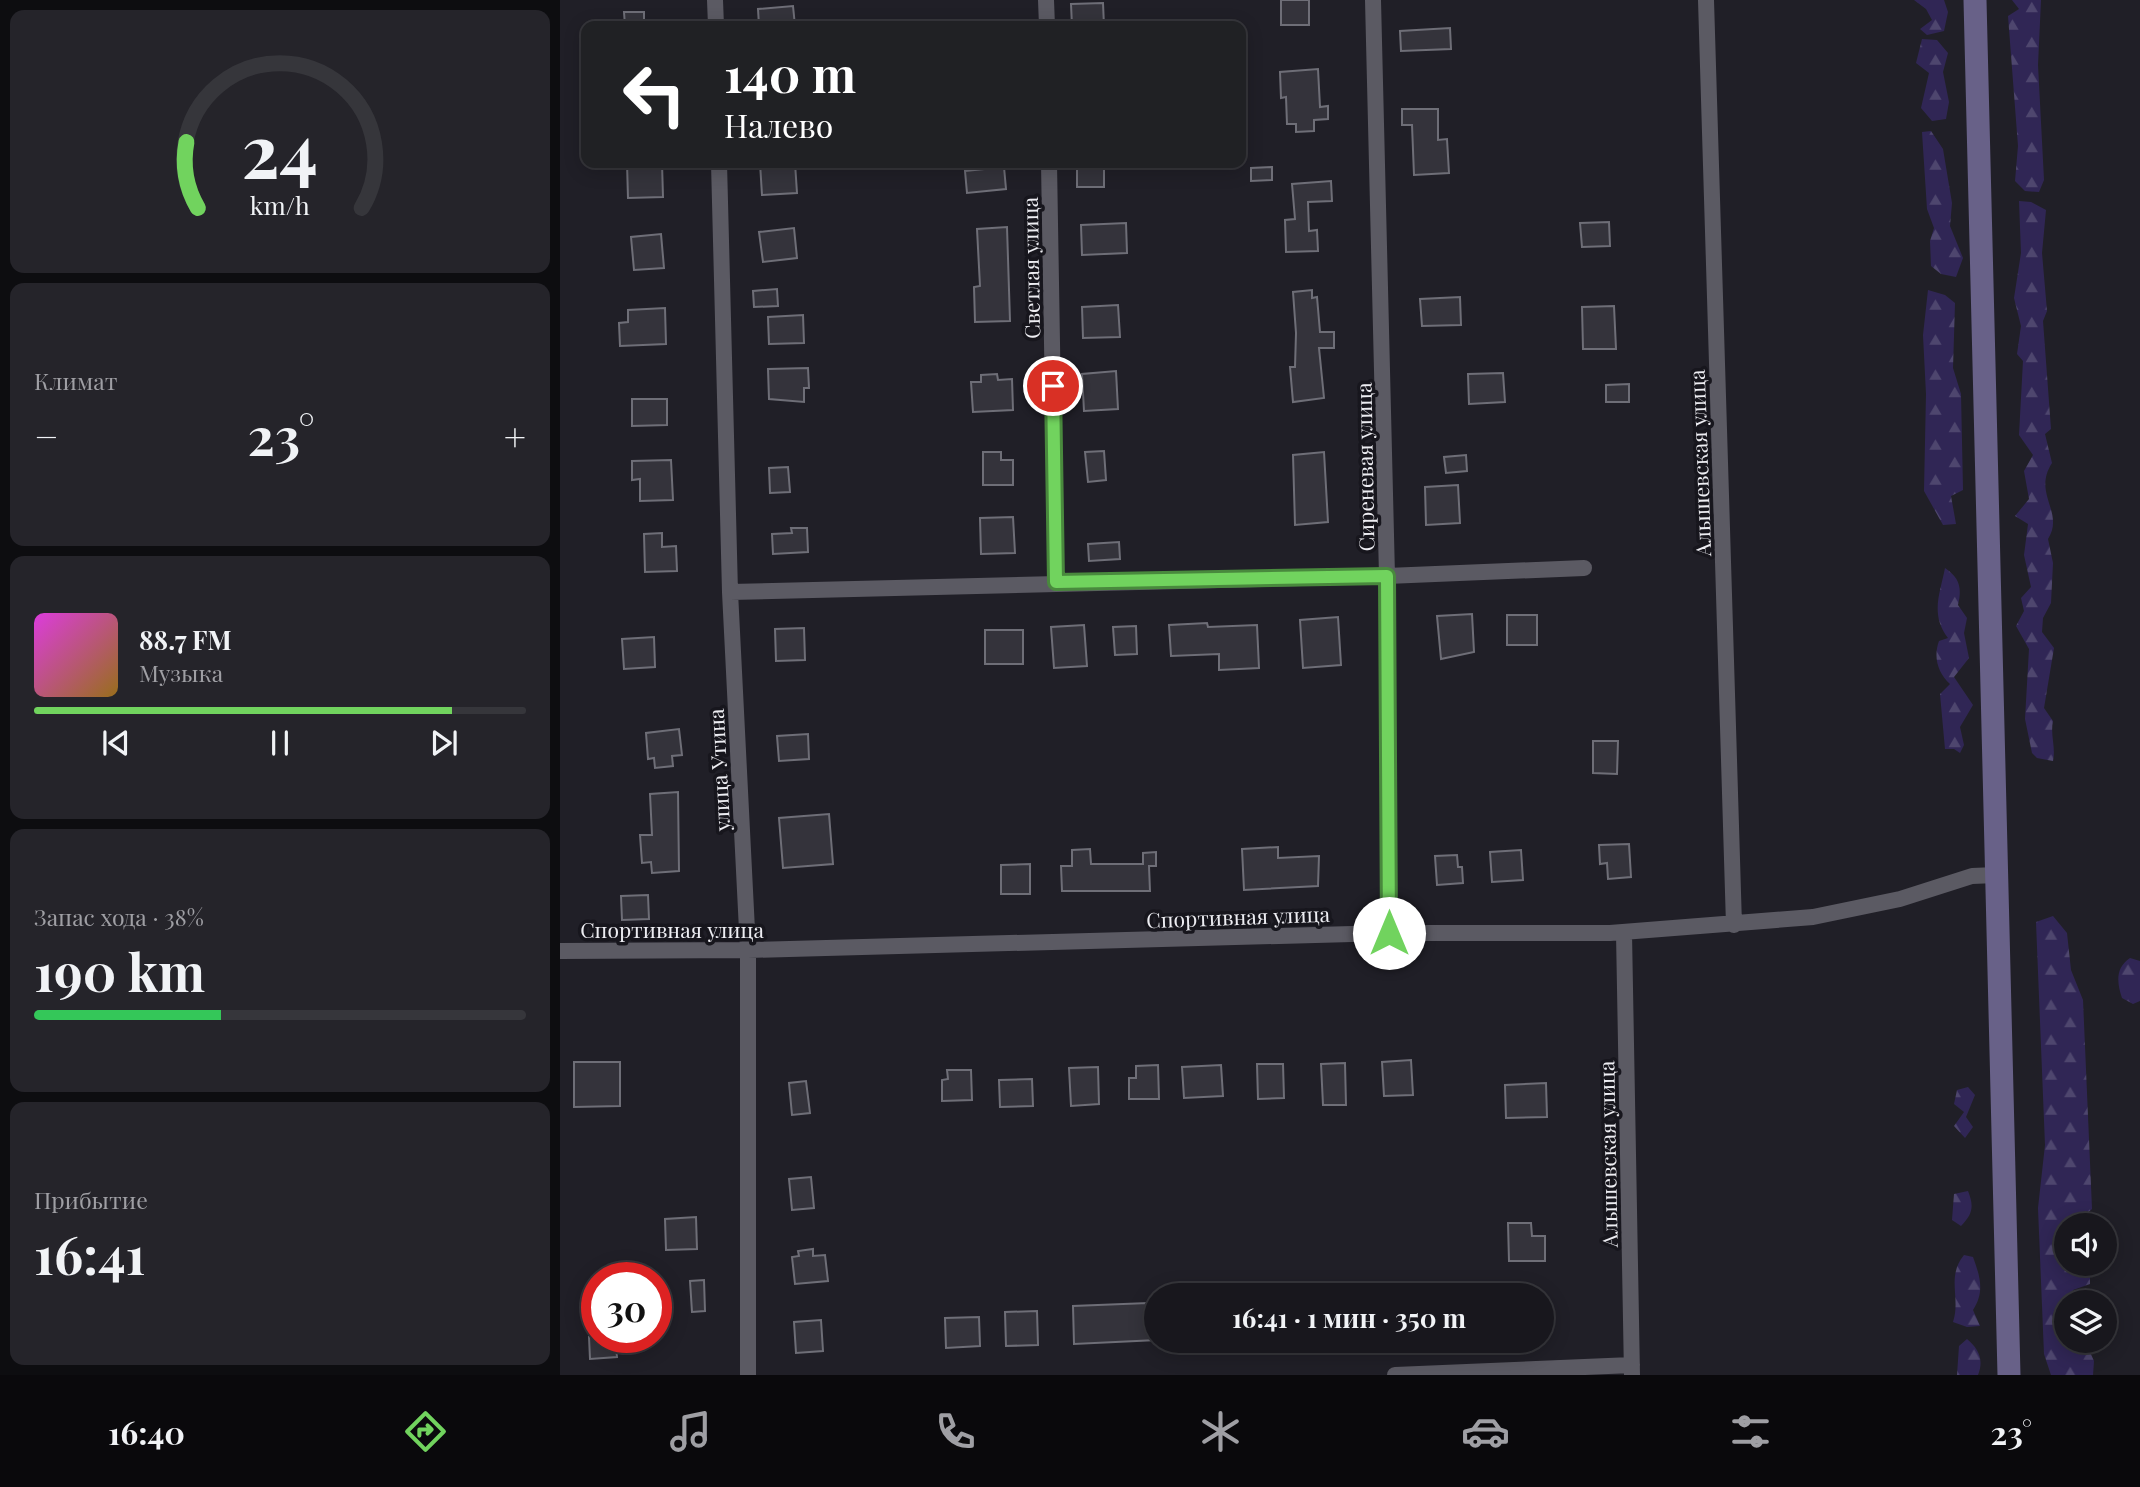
<!DOCTYPE html>
<html lang="ru">
<head>
<meta charset="utf-8">
<style>
	:root { --surface:#18171d; --page:#25242a; --text:#f1f3f6; --muted:#9f9fa4; --line:#36363b; --accent:#71d35e }
	body { margin:0; font-family:"Playfair Display",serif; background:var(--page); color:var(--text); height:100vh; display:flex; flex-direction:column; font-size:26px; white-space:nowrap }
	* { box-sizing:border-box; margin:0 }
	p { font-size:23px; color:var(--muted) }
	.icon { flex:none; width:38px; height:38px; fill:none; stroke:currentColor; stroke-width:2; stroke-linecap:round; stroke-linejoin:round }
	.map { position:relative; flex:1; overflow:hidden }
	.panel { display:flex; flex-direction:column; gap:10px; padding:10px; background:#0d0d10; width:560px }
	.panel>* { flex:none }
	.banner { position:absolute; left:21px; top:21px; width:665px; height:147px; border-radius:14px; box-shadow:0 4px 18px #0003,0 0 0 2px var(--line); background:#202124; color:#fff; overflow:hidden }
	.buttons { position:absolute; left:1494px; top:1213px; display:grid; gap:14px }
	.buttons a { display:grid; place-items:center; width:63px; height:63px; border-radius:50%; background:var(--surface); box-shadow:0 4px 18px #0003,0 0 0 2px var(--line); font-size:35px }
	.speed { position:absolute; left:21px; top:1262px; display:flex; gap:14px; font-size:35px; font-weight:700; text-align:center }
	.speed>* { display:grid; place-content:center; width:91px; height:91px; border-radius:50%; background:var(--surface); box-shadow:0 4px 18px #0003,0 0 0 2px var(--line); line-height:1 }
	.speed .limit { border:10px solid #d22; background:#fff; color:#111 }
	.pin { position:absolute; display:grid; place-items:center; width:60px; height:60px; color:#fff; margin:-30px; border:4px solid #fff; border-radius:50%; box-shadow:0 2px 7px #0007 }
	.me { position:absolute; width:77px; margin:-38px; rotate:0deg; stroke-linejoin:round; filter:drop-shadow(0 0 5px #0008) }
	.turn { display:flex; align-items:center; gap:24px; height:147px; padding:0 28px; font-size:32px }
	.turn .icon { width:91px; height:91px; stroke-width:2.5 }
	.turn b { display:block; font-size:49px; line-height:60px }
	.big { font-size:52px; font-weight:700; line-height:1.1 }
	.panel .widget { flex:1; display:flex; flex-direction:column; justify-content:center; gap:10px; min-width:0; padding:0 24px; border-radius:14px; background:var(--page) }
	.panel .dial { align-items:center; gap:0 }
	.dial svg { height:182px; overflow:visible; fill:none; stroke:var(--line); stroke-width:7; stroke-linecap:round; text-anchor:middle }
	.dial text { fill:var(--text); stroke:none }
	.song { display:flex; align-items:center; gap:21px }
	.cover { width:84px; height:84px; border-radius:10px; background:linear-gradient(135deg,hsl(300 70% 55%),hsl(40 70% 35%)) }
	.played { height:7px; border-radius:4px; background:linear-gradient(90deg,var(--accent) 85%,var(--line) 85%) }
	.keys { display:flex; justify-content:space-around; direction:ltr }
	.heat { display:flex; justify-content:space-between; align-items:center; font-size:38px; direction:ltr }
	.charge { height:10px; border-radius:5px; background:linear-gradient(90deg,#34c759 38%,var(--line) 0) }
	.trip { position:absolute; left:584px; top:1283px; width:410px; height:70px; border-radius:35px; background:var(--surface); box-shadow:0 4px 18px #0003,0 0 0 2px var(--line); font-weight:700; line-height:70px; text-align:center }
	.dock { display:flex; height:112px; justify-content:space-around; align-items:center; background:#0a090c; color:var(--muted) }
	.dock .icon { width:49px; height:49px }
	.dock .on { color:var(--accent) }
	.dock b { font-size:32px; color:var(--text) }
	main { display:flex; flex:1; min-height:0 }
	.map>svg:first-child { display:block }
	.forest { fill:url(#forest-firs) }
	.building { fill:#34333b; stroke:#6e6e77; stroke-width:2 }
	.lines { fill:none; stroke-linecap:round; stroke-linejoin:round }
	.street { stroke:#5b5a63; stroke-width:16 }
	.secondary { stroke:#686188; stroke-width:23 }
	.route-casing { stroke:#49893d; stroke-width:18 }
	.route { stroke:#71d35e; stroke-width:12 }
	.labels { text-anchor:middle; dominant-baseline:central; stroke-width:7; stroke-linejoin:round; paint-order:stroke }
	.street-label { font-size:21px; fill:#ededf2; stroke:#17161d }
</style>
</head>
<body>
<main>
<section class="panel">
<div class="widget dial"><svg viewBox="0 0 100 80">
<path d="M14 69A42 42 0 1 1 86 69"/>
<path d="M14 69A42 42 0 0 1 9 40" stroke="#71d35e"/>
<text x="50" y="56" font-size="32" font-weight="700">24</text>
<text x="50" y="72" font-size="11">km/h</text>
</svg></div>
<div class="widget"><p>Климат</p>
<div class="heat"><a>−</a><b class="big">23°</b><a>+</a></div>
</div>
<div class="widget">
<div class="song"><i class="cover"></i><div><b>88.7 FM</b><p>Музыка</p></div></div>
<div class="played"></div>
<div class="keys"><svg class="icon" aria-label="previous" viewBox="0 0 24 24"><path d="M18 5L8 12l10 7zM5 5v14"/></svg><svg class="icon" aria-label="pause" viewBox="0 0 24 24"><path d="M8 5v14M16 5v14"/></svg><svg class="icon" aria-label="next" viewBox="0 0 24 24"><path d="M6 5l10 7-10 7zM19 5v14"/></svg></div>
</div>
<div class="widget"><p>Запас хода · 38%</p><b class="big">190 km</b><div class="charge"></div></div>
<div class="widget"><p>Прибытие</p><b class="big">16:41</b></div>
</section>
<div class="map">
<svg width="1580" height="1375" viewBox="0 0 1580 1375">
	<defs>
		<pattern id="forest-firs" width="22" height="20" patternUnits="userSpaceOnUse" patternTransform="scale(1.75)"><rect width="22" height="20" fill="#302655"/><path d="M5 1l3.5 6h-7zM16 11l3.5 6h-7z" fill="#4e466e"/></pattern>
	</defs>
	<rect width="100%" height="100%" fill="#201f27"/>
	<!-- forest -->
	<path class="forest" d="M1354 0H1384L1388 12 1384 31 1367 35 1360 29 1372 20 1366 9Z
		M1452 0H1481L1478 65 1484 180 1479 192 1465 191 1455 181 1458 146 1448 16 1459 9Z
		M1362 39 1377 40 1388 53 1383 72 1389 102 1386 119 1372 121 1361 108 1369 73 1356 63Z
		M1371 131 1383 149 1392 203 1390 226 1403 258 1396 277 1381 274 1371 266 1370 241 1374 228 1367 209 1362 132Z
		M1459 201 1471 202 1486 210 1482 253 1487 311 1483 321 1491 429 1485 434 1492 463C1472 494 1505 512 1488 539L1493 563 1491 603 1483 618 1482 632 1494 648 1484 708 1493 721C1490 735 1496 747 1493 761L1477 758 1472 753 1465 719 1469 649 1456 626 1464 611 1461 598 1471 587 1464 555 1468 524 1455 516 1469 499 1464 471 1473 455 1459 435 1463 361 1457 354 1461 326 1454 298 1461 253Z
		M1368 290 1385 295 1395 303 1393 368 1401 394 1403 490 1391 496 1396 524 1383 525 1364 491 1366 394 1363 335Z
		M1385 568C1400 578 1402 588 1398 605L1407 618 1404 633 1409 658 1394 677 1413 705 1400 727 1404 745 1400 753 1394 749H1385L1380 694 1390 684C1378 673 1373 657 1379 641L1388 638C1370 614 1380 594 1385 568Z
		M1493 916 1507 933 1511 970 1523 1000 1532 1209 1514 1225H1507V1264H1520L1530 1274V1284L1513 1290 1512 1302H1507V1340L1525 1341 1534 1361 1533 1375H1491L1484 1354 1478 1208 1485 1145 1476 922Z
		M1570 958 1580 961V1001L1573 1004 1562 998C1557 983 1555 968 1570 958Z
		M1408 1087 1415 1095 1406 1117 1413 1127 1405 1138 1394 1126 1404 1112 1394 1104 1397 1090Z
		M1408 1191C1414 1206 1413 1214 1401 1226L1392 1220 1394 1194Z
		M1404 1255 1413 1257C1420 1276 1425 1292 1413 1310L1420 1326 1407 1327 1393 1322C1401 1298 1386 1277 1404 1255Z
		M1407 1339C1419 1349 1424 1360 1418 1375H1397L1399 1346Z"/>
	<!-- building -->
	<path class="building" d="M721 0H749V25H721Z
		M543 3 544 26H512L511 4Z
		M233 6 235 26H199L198 9Z
		M64 12H84V26H65Z
		M890 28 891 49 841 51 840 31Z
		M758 69 760 107 768 106V119L754 120V131L736 132V124H727L726 97 721 98 720 72Z
		M842 109H878V140L887 139 889 173 854 175 852 125H842Z
		M67 163H102L103 197 68 198Z
		M200 163H235L237 193 202 195Z
		M527 163H544V187H517V167H527Z
		M444 167 446 189 407 193 405 171Z
		M712 167V180L691 181V168Z
		M771 181 772 201 748 202 749 231 757 230 758 251 726 252 725 220 735 219 732 184Z
		M1049 222 1050 246 1022 247 1020 223Z
		M566 223 567 253 522 255 521 225Z
		M447 227 450 321 415 322 414 287 420 286 417 229Z
		M234 228 237 258 203 262 199 232Z
		M101 234 104 268 74 270 71 237Z
		M217 289 218 306 194 307 193 291Z
		M752 290V298L757 297 760 332H774V348H759L764 398 733 402 730 367H735L736 333 733 292Z
		M900 297 901 325 862 326 860 299Z
		M558 305 560 337 523 338 522 307Z
		M1054 306 1056 349H1023L1022 307Z
		M105 308 106 344 60 346 59 323 68 322V310Z
		M243 315 244 343 209 344 208 317Z
		M248 368 249 388H244V402L209 399 208 369Z
		M556 371 558 409 524 411 522 374Z
		M943 373 945 402 909 404 908 374Z
		M437 374 438 380 452 379 453 410 413 412 411 382H421V375Z
		M1069 384V402H1046V385Z
		M72 399H107V425L72 426Z
		M544 451 546 480 528 482 525 452Z
		M423 452H441V460H453V485H423Z
		M764 452 768 522 735 525 733 455Z
		M906 455 907 471 886 473 884 457Z
		M111 460 113 500 80 501V479L72 480V461Z
		M228 467 230 492 210 493 209 468Z
		M898 485 900 523 866 525 865 487Z
		M453 517 455 553 421 554 420 518Z
		M231 528H247L248 552 213 554 212 534 232 533Z
		M102 533V547L116 546 117 571 85 572 84 534Z
		M559 542 560 559 529 561 528 544Z
		M912 614 914 652 881 659 877 616Z
		M947 615H977V645H947Z
		M778 617 781 665 743 668 740 620Z
		M647 623 648 627 697 625 699 668 659 670V654L611 656 609 625Z
		M524 625 527 666 494 668 491 627Z
		M576 626 577 654 555 655 553 627Z
		M244 628 245 660 216 661 215 629Z
		M425 630H463V664H425Z
		M94 637 95 667 64 669 62 639Z
		M119 729 122 755 112 756 113 766 95 768 94 758 88 759 86 733Z
		M248 734 249 759 219 761 217 736Z
		M1033 741H1058L1057 774 1033 773Z
		M118 792 119 871 92 873 91 862 82 863 80 835H92L90 794Z
		M269 814 273 864 223 868 219 818Z
		M1069 844 1071 877 1048 879 1047 863 1040 864 1039 845Z
		M718 847V858L759 856 758 886 684 890 682 849Z
		M530 849 531 864H583V853L596 852V866H589L590 891H502L501 866H512V850Z
		M961 850 963 880 932 882 930 852Z
		M897 855 898 867H902L903 883 877 885 875 856Z
		M470 864V894H441V865Z
		M88 895 89 919 62 920 61 896Z
		M851 1060 853 1095 824 1096 822 1062Z
		M14 1062H60V1106L14 1107Z
		M785 1063 786 1105H763L761 1064Z
		M697 1064H723L724 1098 698 1099Z
		M598 1065 599 1099H569V1078H576V1066Z
		M661 1065 663 1096 624 1098 622 1067Z
		M538 1067 539 1104 511 1106 509 1068Z
		M387 1070H411L412 1100 382 1101V1080L388 1079Z
		M472 1079 473 1106 440 1107 439 1080Z
		M246 1081 250 1113 232 1115 229 1083Z
		M986 1083 987 1117 946 1118 945 1085Z
		M251 1177 254 1208 232 1210 229 1179Z
		M136 1217 137 1249 106 1250 105 1219Z
		M948 1223H971L972 1236H985V1261H949Z
		M253 1249V1256L265 1255 268 1281 235 1284 232 1257 239 1256 238 1251Z
		M144 1280 145 1311 132 1312 130 1281Z
		M588 1303 589 1312 597 1311V1340L514 1344 513 1306Z
		M477 1311 478 1345 446 1346 445 1312Z
		M419 1317 420 1346 386 1348 385 1318Z
		M261 1320 263 1351 236 1353 234 1322Z
		M29 1337H55L57 1357 30 1359Z"/>
	<g class="lines">
		<!-- street -->
		<path class="street" d="M155 0 156 26
			M486 0 487 26
			M813 0 827 576 829 933
			M1146 0 1174 925
			M159 163 170 592 188 950V1375
			M489 163 496 582
			M170 592 827 576 1024 568
			M1064 933 1072 1375
			M0 951 188 950 829 933H1050L1253 917 1340 899 1412 876 1436 875
			M835 1375 1072 1365"/>
		<!-- secondary -->
		<path class="secondary" d="M1415 0 1449 1375"/>
	</g>
	<g class="lines">
		<!-- route casing -->
		<g class="route-casing">
			<path id="route" d="M493 386 496 582 827 576 829 933"/>
		</g>
		<!-- route -->
		<use href="#route" class="route"/>
	</g>
	<g class="labels">
		<!-- street labels -->
		<g class="street-label">
			<text transform="translate(470 268) rotate(-91)">Светлая улица</text>
			<text transform="translate(1139 463) rotate(-92)">Алышевская улица</text>
			<text transform="translate(804 467) rotate(-91)">Сиреневая улица</text>
			<text transform="translate(158 770) rotate(-93)">улица Утина</text>
			<text transform="translate(678 916) rotate(-2)">Спортивная улица</text>
			<text x="112" y="929">Спортивная улица</text>
			<text transform="translate(1047 1154) rotate(-91)">Алышевская улица</text>
		</g>
	</g>
</svg>
<div class="buttons">
<a><svg class="icon" aria-label="sound" viewBox="0 0 24 24"><path d="M4 9h4l5-4v14l-5-4H4zM17 9q2 3 0 6"/></svg></a>
<a><svg class="icon" aria-label="layers" viewBox="0 0 24 24"><path d="M12 4l9 5-9 5-9-5zM3 14l9 5 9-5"/></svg></a>
</div>
<div class="speed"><div class="limit">30</div></div>
<div class="pin" style="left:493px;top:386px;background:#d93025"><svg class="icon" aria-label="arrive" viewBox="0 0 24 24"><path d="M6 21V4h12l-3 4 3 4H6"/></svg></div>
<svg class="me" style="left:829px;top:933px" viewBox="-20 -20 40 40"><circle r="19" fill="#fff"/><path d="M0-13L10 11 0 6-10 11z" fill="#71d35e"/></svg>
<div class="trip">16:41 · 1 мин · 350 m</div>
<div class="banner">
<div class="turn"><svg class="icon" aria-label="left" viewBox="0 0 24 24"><path d="M17 20v-9H6M10 6l-5 5 5 5"/></svg><div><b>140 m</b>Налево</div></div>
</div>
</div>
</main>
<nav class="dock">
<b>16:40</b>
<svg class="icon on" aria-label="directions" viewBox="0 0 24 24"><path d="M12 3l9 9-9 9-9-9zM9 14v-3h6M13 9l2 2-2 2"/></svg>
<svg class="icon" aria-label="music" viewBox="0 0 24 24"><path d="M9 18V5l10-2v13"/><circle cx="6" cy="18" r="3"/><circle cx="16" cy="16" r="3"/></svg>
<svg class="icon" aria-label="phone" viewBox="0 0 24 24"><path d="M5 4h4l2 5-3 2q2 4 5 5l2-3 5 2v4C11 20 4 13 5 4z"/></svg>
<svg class="icon" aria-label="climate" viewBox="0 0 24 24"><path d="M12 3v18M4 7l16 10M4 17L20 7"/></svg>
<svg class="icon" aria-label="car" viewBox="0 0 24 24"><path d="M5 17H2v-5l4-1 3-4h7l3 4 3 1v5h-3M9 17h6M6 11h13"/><circle cx="7" cy="17" r="2"/><circle cx="17" cy="17" r="2"/></svg>
<svg class="icon" aria-label="filters" viewBox="0 0 24 24"><path d="M4 7h16M4 17h16"/><circle cx="9" cy="7" r="2"/><circle cx="15" cy="17" r="2"/></svg>
<b>23°</b>
</nav>
</body>
</html>
